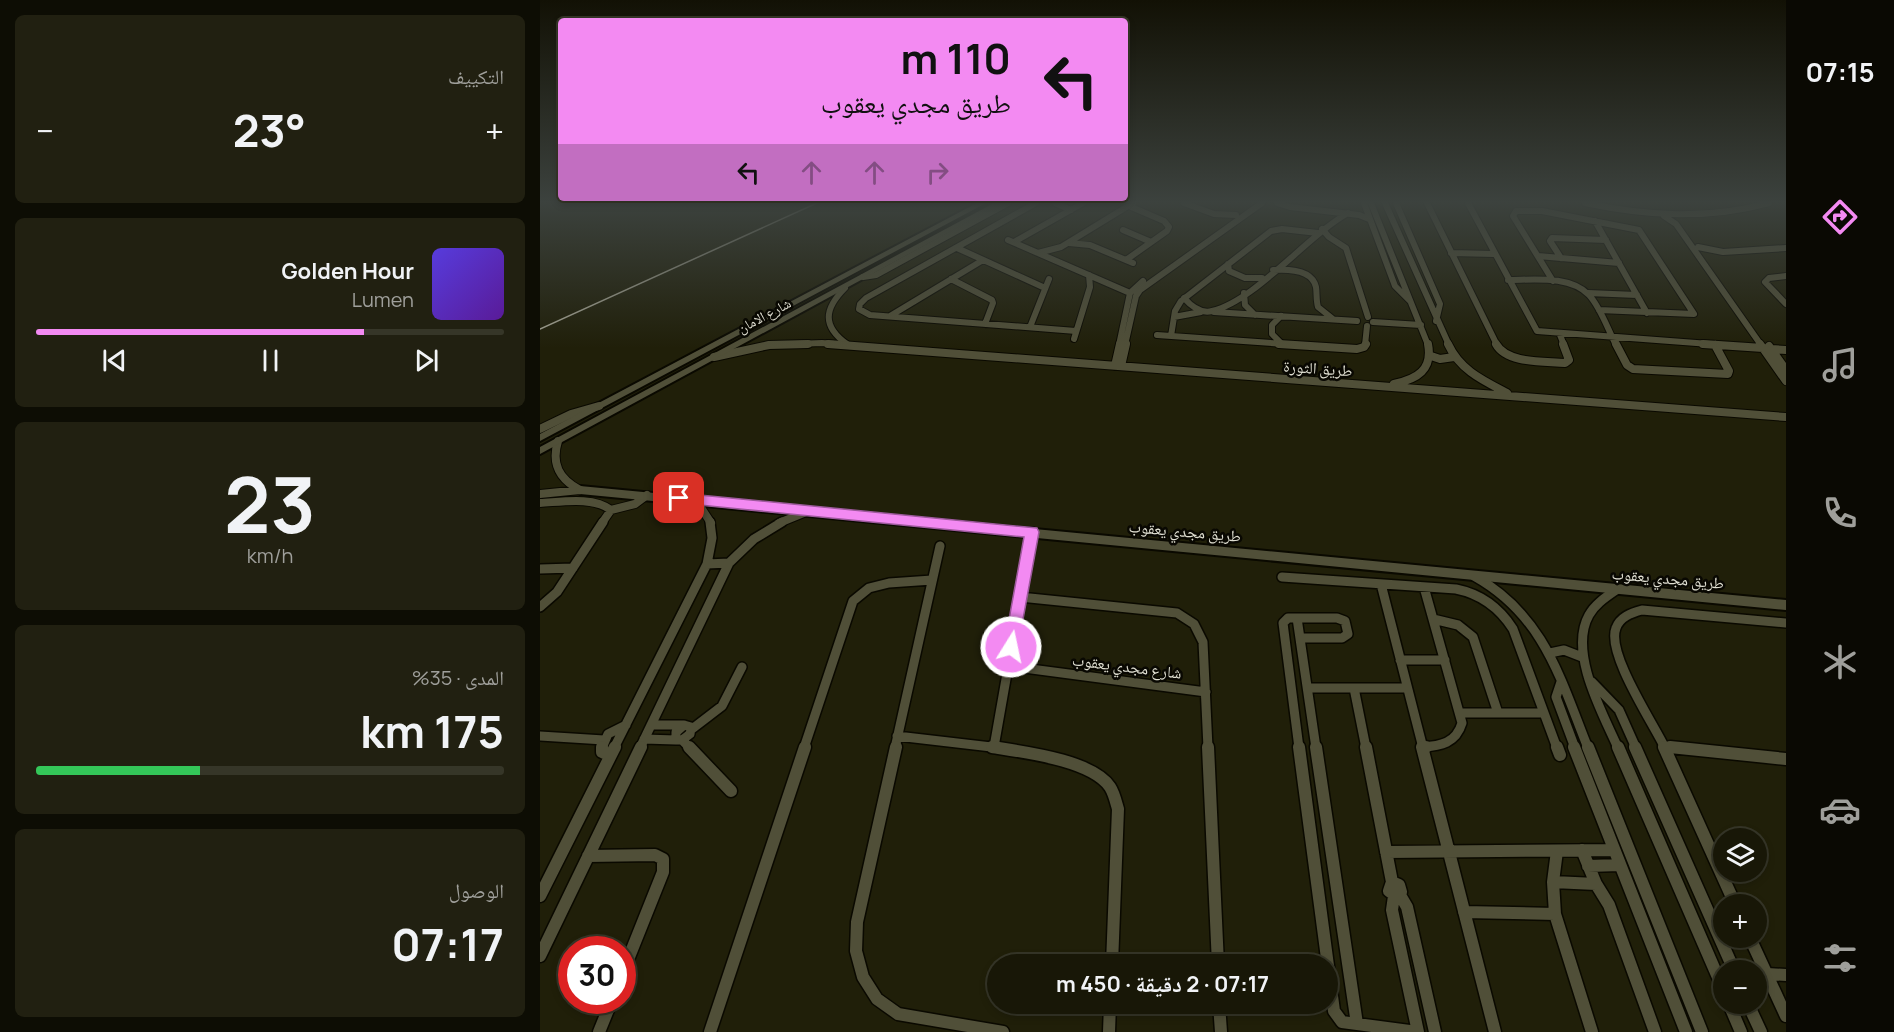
<!DOCTYPE html>
<html lang="ar">
<head>
<meta charset="utf-8">
<style>
	:root { --surface:#181707; --page:#212011; --text:#f1f3f6; --muted:#9f9f9b; --line:#363628; --accent:#f38af2 }
	body { margin:0; font-family:Manrope,"Noto Naskh Arabic",sans-serif; background:var(--page); color:var(--text); direction:rtl; height:100vh; display:flex; flex-direction:column; font-size:22px; white-space:nowrap }
	* { box-sizing:border-box; margin:0 }
	p { font-size:20px; color:var(--muted) }
	.icon { flex:none; width:33px; height:33px; fill:none; stroke:currentColor; stroke-width:2; stroke-linecap:round; stroke-linejoin:round }
	.map { position:relative; flex:1; overflow:hidden; direction:ltr }
	.drawer { display:flex; flex-direction:column; gap:15px; padding:15px; background:#0d0d04; width:540px }
	.drawer>* { flex:none }
	.top-card { position:absolute; left:18px; top:18px; width:570px; height:183px; border-radius:6px; box-shadow:0 3px 9px #0003,0 0 0 2px var(--line); direction:rtl; background:#f38af2; color:#111; overflow:hidden }
	.buttons { position:absolute; left:1173px; top:828px; display:grid; gap:12px }
	.buttons a { display:grid; place-items:center; width:54px; height:54px; border-radius:50%; background:var(--surface); box-shadow:0 3px 9px #0003,0 0 0 2px var(--line); font-size:30px }
	.speed { position:absolute; left:18px; top:936px; display:flex; gap:12px; font-size:30px; font-weight:700; text-align:center }
	.speed>* { display:grid; place-content:center; width:78px; height:78px; border-radius:50%; background:var(--surface); box-shadow:0 3px 9px #0003,0 0 0 2px var(--line); line-height:1 }
	.speed .limit { border:9px solid #d22; background:#fff; color:#111 }
	.pin { position:absolute; display:grid; place-items:center; width:51px; height:51px; color:#fff; margin:-26px; border-radius:12px; box-shadow:0 3px 9px #0006 }
	.me { position:absolute; width:66px; margin:-33px; rotate:10deg; stroke-linejoin:round; filter:drop-shadow(0 0 4px #0008) }
	.turn { display:flex; align-items:center; gap:21px; height:126px; padding:0 18px; font-size:27px }
	.turn .icon { width:78px; height:78px; stroke-width:2.5 }
	.turn b { display:block; font-size:42px; line-height:51px }
	.lanes { display:flex; align-items:center; height:57px; padding:0 18px; background:#0003; justify-content:center; gap:30px; direction:ltr }
	.lanes .off { opacity:.35 }
	.big { font-size:45px; font-weight:700; line-height:1.1 }
	.drawer .card { flex:1; display:flex; flex-direction:column; justify-content:center; gap:9px; min-width:0; padding:0 21px; border-radius:9px; background:var(--page) }
	.drawer .dial { align-items:center; gap:0 }
	.dial b { font-size:78px; line-height:1 }
	.song { display:flex; align-items:center; gap:18px }
	.cover { width:72px; height:72px; border-radius:9px; background:linear-gradient(135deg,hsl(250 70% 55%),hsl(270 70% 35%)) }
	.played { height:6px; border-radius:3px; background:linear-gradient(90deg,var(--accent) 70%,var(--line) 70%) }
	.keys { display:flex; justify-content:space-around; direction:ltr }
	.heat { display:flex; justify-content:space-between; align-items:center; font-size:33px; direction:ltr }
	.charge { height:9px; border-radius:4px; background:linear-gradient(90deg,#34c759 35%,var(--line) 0) }
	.trip { position:absolute; left:447px; top:954px; width:351px; height:60px; border-radius:30px; background:var(--surface); box-shadow:0 3px 9px #0003,0 0 0 2px var(--line); font-weight:700; line-height:60px; text-align:center; direction:rtl }
	main { display:flex; flex:1; min-height:0 }
	.dock { display:flex; flex-direction:column; width:108px; justify-content:space-around; align-items:center; background:#0a0903; color:var(--muted) }
	.dock .icon { width:42px; height:42px }
	.dock .active { color:var(--accent) }
	.dock b { font-size:27px; color:var(--text) }
	.map>svg:first-child { display:block }
	.lines { fill:none; stroke-linecap:round; stroke-linejoin:round }
	.minor-far3-casing { stroke:#0a0900; stroke-width:8 }
	.minor-far2-casing { stroke:#0a0900; stroke-width:10 }
	.minor-far1-casing { stroke:#0a0900; stroke-width:12 }
	.minor-casing { stroke:#0a0900; stroke-width:15 }
	.tertiary-casing { stroke:#0a0900; stroke-width:4 }
	.minor-far3 { stroke:#504f38; stroke-width:6 }
	.minor-far2 { stroke:#504f38; stroke-width:8 }
	.minor-far1 { stroke:#504f38; stroke-width:9 }
	.minor { stroke:#504f38; stroke-width:12 }
	.tertiary { fill:#504f38; fill-rule:evenodd }
	.rail { stroke:#a3a292; stroke-width:1.5 }
	.route { fill:#f38af2; stroke:#9e5a9d; stroke-width:1.5 }
	.labels { text-anchor:middle; dominant-baseline:central; stroke-width:5; stroke-linejoin:round; paint-order:stroke }
	.far-street-label { font-size:14px; fill:#dfded1; stroke:#090802 }
	.street-label { font-size:16px; fill:#dfded1; stroke:#090802 }
</style>
</head>
<body>
<main>
<nav class="dock">
<b>07:15</b>
<svg class="icon active" aria-label="directions" viewBox="0 0 24 24"><path d="M12 3l9 9-9 9-9-9zM9 14v-3h6M13 9l2 2-2 2"/></svg>
<svg class="icon" aria-label="music" viewBox="0 0 24 24"><path d="M9 18V5l10-2v13"/><circle cx="6" cy="18" r="3"/><circle cx="16" cy="16" r="3"/></svg>
<svg class="icon" aria-label="phone" viewBox="0 0 24 24"><path d="M5 4h4l2 5-3 2q2 4 5 5l2-3 5 2v4C11 20 4 13 5 4z"/></svg>
<svg class="icon" aria-label="climate" viewBox="0 0 24 24"><path d="M12 3v18M4 7l16 10M4 17L20 7"/></svg>
<svg class="icon" aria-label="car" viewBox="0 0 24 24"><path d="M5 17H2v-5l4-1 3-4h7l3 4 3 1v5h-3M9 17h6M6 11h13"/><circle cx="7" cy="17" r="2"/><circle cx="17" cy="17" r="2"/></svg>
<svg class="icon" aria-label="filters" viewBox="0 0 24 24"><path d="M4 7h16M4 17h16"/><circle cx="9" cy="7" r="2"/><circle cx="15" cy="17" r="2"/></svg>
</nav>
<div class="map">
<svg width="1246" height="1032" viewBox="0 0 1246 1032">
	<rect width="100%" height="100%" fill="#201f09"/>
	<g class="lines">
		<!-- minor-far3 casing -->
		<g class="minor-far3-casing">
			<path id="minor-far3" d="M496 203 326 298 320 304 319 309 330 315 536 331
				M515 203 531 210
				M644 203 674 214 696 215
				M737 203 750 207 819 215 829 219
				M824 203 855 286 870 301
				M831 203 888 345
				M845 203 909 345
				M856 203 900 304 896 321
				M887 203 957 345
				M928 203 997 331 1183 345
				M1045 203C1107 216 1167 220 1229 203
				M1124 216 1136 224 1221 345
				M1055 221 1107 313
				M782 229 789 237 806 248 828 317
				M583 230 611 242
				M468 240 590 293
				M474 242 543 203
				M529 243 550 245 593 263
				M1158 247 1183 252 1246 248
				M417 248 505 288
				M498 253 521 247 593 203
				M911 253 954 254
				M998 256 1079 263
				M1021 258 1010 241 1012 238 1066 240
				M586 260 627 231 629 227 624 221 589 206
				M688 264 689 271 705 278H722
				M733 270C748 269 772 269 776 287 777 294 776 300 778 307L793 319
				M1246 276 1229 278 1225 282 1246 304
				M323 277 336 275 468 203
				M411 279 452 300 453 303 445 324
				M968 280C993 280 1030 275 1049 295 1061 308 1068 330 1076 345
				M1013 281 973 216 976 211H1002L1099 230 1154 314 1059 310
				M305 288C284 309 282 326 307 344
				M704 293 705 305 715 315
				M1048 293 1097 295
				M644 298C651 306 661 314 672 311 715 301 767 236 808 213
				M674 312 817 321
				M350 316 443 260
				M741 316 732 325V334L742 344
				M634 317 661 312
				M833 322 881 325
				M490 327 509 279
				M617 335 760 345
				M1020 335 1024 345
				M631 336 635 311 641 301 731 231 742 229 778 233
				M534 339 550 287 549 275
				M229 345 282 343 307 345
				M579 345 590 293 603 281
				M585 345 596 296 600 290 722 203
				M825 345 827 326"/>
		</g>
		<!-- minor-far2 casing -->
		<g class="minor-far2-casing">
			<path id="minor-far2" d="M288 344 1246 417
				M739 344 817 349 824 347 826 344
				M908 344C920 370 942 380 967 393
				M956 344C967 364 1005 361 1025 363L1029 360 1023 344
				M1076 344 1087 365 1093 369 1188 374 1189 371 1175 345
				M1163 344 1223 348
				M1220 344 1246 381
				M1229 346 1246 370
				M1231 349 1246 350
				M891 356 900 359 914 357
				M174 357 229 345 268 344
				M575 366 580 344
				M581 366 586 344
				M854 384C877 379 893 370 888 344
				M0 429 31 414 59 406
				M18 441C11 464 19 479 40 490
				M0 494 40 490
				M156 500 171 523
				M0 503C21 502 53 496 71 510L62 523
				M71 510 95 504 107 495
				M239 523 266 512"/>
		</g>
		<!-- minor-far1 casing -->
		<g class="minor-far1-casing">
			<path id="minor-far1" d="M167 564 189 563
				M0 569 33 568
				M934 576C1004 615 1020 678 1048 748
				M742 577 916 589C941 594 959 607 973 629L1017 748
				M841 584 883 748
				M1076 590C1066 597 1055 604 1049 615 1028 652 1063 714 1078 748
				M480 597 637 613 654 624 663 642 668 748
				M0 607 17 592 63 522
				M757 618 776 748
				M893 619 918 625 933 637 958 713
				M1010 653 1024 650 1042 657
				M860 660H905
				M468 666 666 692
				M1021 682 1016 697 1035 748
				M1052 682 1079 710 1096 748
				M768 688H867
				M814 688 826 748
				M920 713H1004
				M111 725H144
				M144 725 151 727 150 734 142 740H136V732Z
				M152 729 182 706 202 667
				M0 736 64 740
				M357 736 460 748
				M104 739 136 740
				M142 740 150 748
				M1123 746 1145 748
				M454 747 492 532
				M882 747C901 746 916 743 922 723L884 587
				M62 748 68 734 86 725
				M74 748 167 564 172 538 170 522
				M100 748 189 563 214 539 242 522
				M264 748 313 601 329 588 349 583 392 580
				M355 748 400 546
				M759 748 743 623 748 618H797L805 621 808 634 802 638H760
				M1125 748C1113 723 1066 653 1076 628 1080 617 1091 613 1102 610L1246 623"/>
		</g>
		<!-- minor casing -->
		<g class="minor-casing">
			<path id="minor" d="M62 747V752L70 756
				M149 747 191 791
				M356 747 317 922 316 951 323 977 337 999 358 1014 463 1032
				M452 747C483 752 552 760 570 787 574 793 576 802 578 809L572 964
				M668 747 678 964
				M759 747 794 1011 802 1022 877 1032
				M776 747 817 1024
				M826 747 852 882
				M882 747 955 1032
				M882 747H886
				M1017 747 1020 755
				M1034 747 1146 1032
				M1048 747 1162 1032
				M1078 747 1184 991
				M1095 747 1194 970
				M1124 747 1195 904
				M1130 747 1246 759
				M1042 850 1056 884 1069 905 1115 1032
				M1017 851 1013 882 1015 914 1052 1032
				M846 852 1073 850
				M48 856 115 855 123 859V872L83 972
				M1048 866 1080 865
				M852 882 859 885 861 892 857 897 849 891Z
				M1013 882 1056 884
				M860 895 867 907 895 1032
				M0 896 75 747
				M854 896 852 910 878 1032
				M924 912 1015 914
				M1210 938 1246 1016
				M0 956 101 747
				M82 973 87 974 88 977 82 989
				M1227 974 1246 975
				M679 1004 681 1032
				M1189 1004 1201 1032
				M1208 1004 1221 1032
				M59 1032 72 1000
				M170 1032 265 747
				M569 1032 570 1004"/>
		</g>
		<!-- tertiary casing -->
		<g class="tertiary-casing">
			<path id="tertiary" d="M437 203H446L0 441V434Z
				M454 203H463L0 454V447Z
				M40 486 1246 600V610L40 494 35 490Z"/>
		</g>
		<!-- minor-far3 -->
		<use href="#minor-far3" class="minor-far3"/>
		<!-- minor-far2 -->
		<use href="#minor-far2" class="minor-far2"/>
		<!-- minor-far1 -->
		<use href="#minor-far1" class="minor-far1"/>
		<!-- minor -->
		<use href="#minor" class="minor"/>
		<!-- tertiary -->
		<use href="#tertiary" class="tertiary"/>
		<!-- rail -->
		<path class="rail" d="M0 329 277 203"/>
	</g>
	<!-- sky -->
	<linearGradient id="sky" x2="0" y2="1"><stop stop-color="#121105"/><stop offset="0.58" stop-color="#3c423e"/><stop offset="1" stop-color="#3c423e" stop-opacity="0"/></linearGradient>
	<rect width="1246" height="348" fill="url(#sky)"/>
	<!-- route -->
	<path class="route" d="M139 493 497 528 499 532 477 652 471 654 466 652 464 647 484 537 139 503 133 498Z"/>
	<g class="labels">
		<!-- far-street labels -->
		<g class="far-street-label">
			<text transform="translate(224 315) rotate(-28)">شارع الامان</text>
		</g>
		<!-- street labels -->
		<g class="street-label">
			<text transform="translate(778 368) rotate(4)">طريق الثورة</text>
			<text transform="translate(645 531) rotate(5)">طريق مجدي يعقوب</text>
			<text transform="translate(1128 578) rotate(5)">طريق مجدي يعقوب</text>
			<text transform="translate(587 666) rotate(7)">شارع مجدي يعقوب</text>
		</g>
	</g>
</svg>
<div class="buttons">
<a><svg class="icon" aria-label="layers" viewBox="0 0 24 24"><path d="M12 4l9 5-9 5-9-5zM3 14l9 5 9-5"/></svg></a>
<a>+</a>
<a>−</a>
</div>
<div class="speed"><div class="limit">30</div></div>
<div class="pin" style="left:139px;top:498px;background:#d93025"><svg class="icon" aria-label="arrive" viewBox="0 0 24 24"><path d="M6 21V4h12l-3 4 3 4H6"/></svg></div>
<svg class="me" style="left:471px;top:647px" viewBox="-20 -20 40 40"><circle r="17" fill="#f38af2" stroke="#fff" stroke-width="3"/><path d="M0-11L8 9 0 5-8 9z" fill="#fff"/></svg>
<div class="trip">07:17 · 2 دقيقة · 450 m</div>
<div class="top-card">
<div class="turn"><svg class="icon" aria-label="left" viewBox="0 0 24 24"><path d="M17 20v-9H6M10 6l-5 5 5 5"/></svg><div><b>110 m</b>طريق مجدي يعقوب</div></div>
<div class="lanes"><svg class="icon" aria-label="left" viewBox="0 0 24 24"><path d="M17 20v-9H6M10 6l-5 5 5 5"/></svg><svg class="icon off" aria-label="ahead" viewBox="0 0 24 24"><path d="M12 20V5M6 11l6-6 6 6"/></svg><svg class="icon off" aria-label="ahead" viewBox="0 0 24 24"><path d="M12 20V5M6 11l6-6 6 6"/></svg><svg class="icon off" aria-label="right" viewBox="0 0 24 24"><path d="M7 20v-9h11M14 6l5 5-5 5"/></svg></div>
</div>
</div>
<section class="drawer">
<div class="card"><p>التكييف</p>
<div class="heat"><a>−</a><b class="big">23°</b><a>+</a></div>
</div>
<div class="card">
<div class="song"><i class="cover"></i><div><b>Golden Hour</b><p>Lumen</p></div></div>
<div class="played"></div>
<div class="keys"><svg class="icon" aria-label="previous" viewBox="0 0 24 24"><path d="M18 5L8 12l10 7zM5 5v14"/></svg><svg class="icon" aria-label="pause" viewBox="0 0 24 24"><path d="M8 5v14M16 5v14"/></svg><svg class="icon" aria-label="next" viewBox="0 0 24 24"><path d="M6 5l10 7-10 7zM19 5v14"/></svg></div>
</div>
<div class="card dial"><b>23</b><p>km/h</p></div>
<div class="card"><p>المدى · 35%</p><b class="big">175 km</b><div class="charge"></div></div>
<div class="card"><p>الوصول</p><b class="big">07:17</b></div>
</section>
</main>
</body>
</html>
